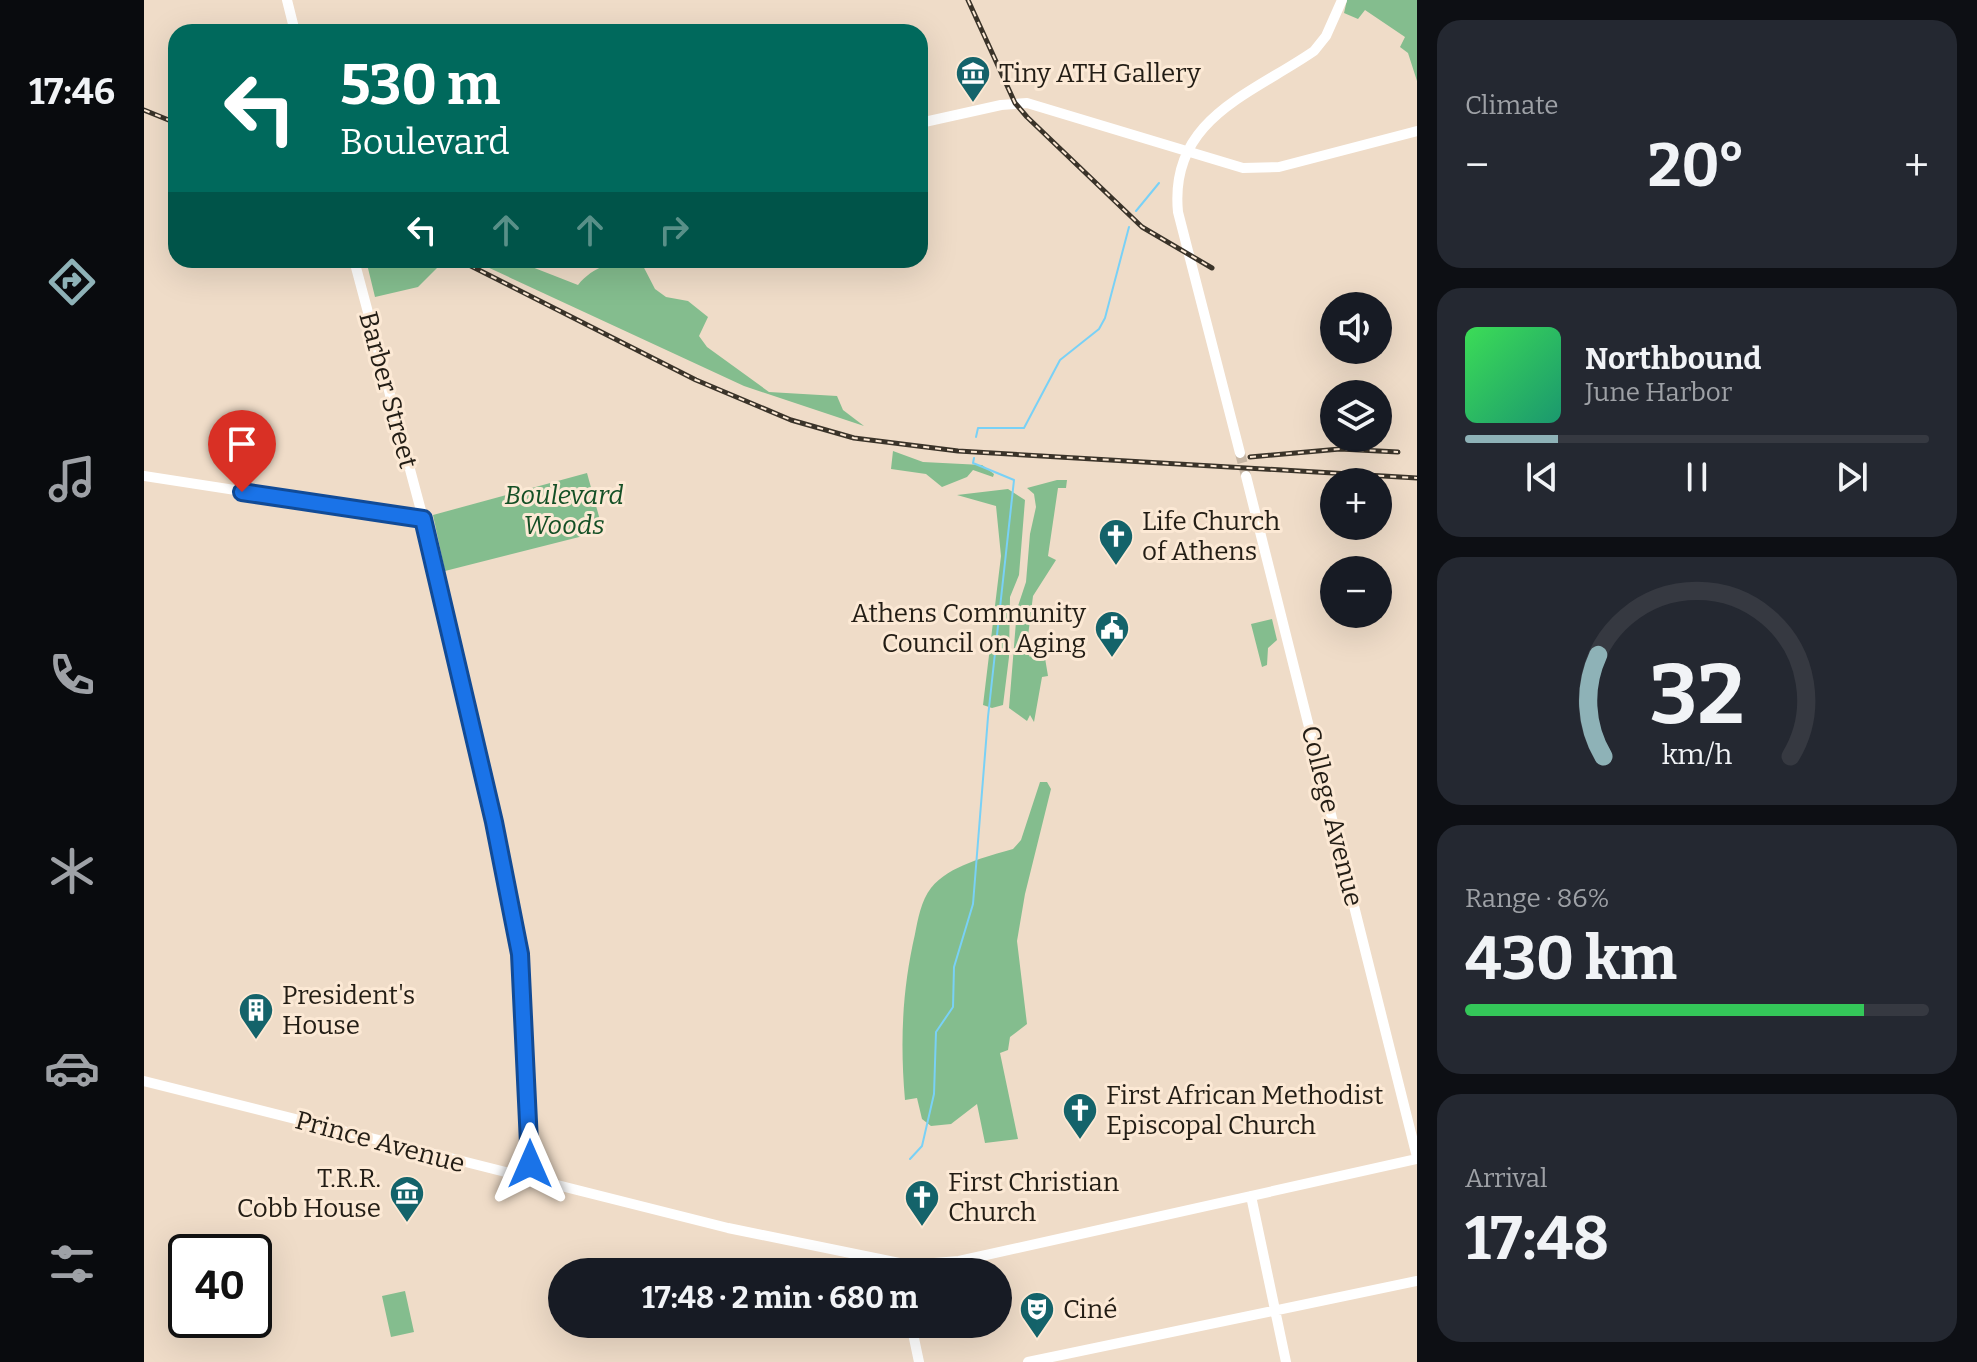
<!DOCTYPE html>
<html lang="en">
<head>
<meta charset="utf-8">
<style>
	:root { --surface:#171b24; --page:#242831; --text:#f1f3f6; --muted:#9ea1a6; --line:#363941; --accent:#8eb2b7 }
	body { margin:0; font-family:Bitter,serif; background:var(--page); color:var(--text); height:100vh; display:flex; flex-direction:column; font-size:30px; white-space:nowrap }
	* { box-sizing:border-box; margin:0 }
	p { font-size:26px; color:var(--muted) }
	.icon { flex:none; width:44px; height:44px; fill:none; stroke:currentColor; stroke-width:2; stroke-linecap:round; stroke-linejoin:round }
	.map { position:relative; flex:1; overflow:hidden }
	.details { display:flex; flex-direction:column; gap:20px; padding:20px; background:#0d0f14; width:560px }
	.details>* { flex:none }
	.top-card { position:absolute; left:24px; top:24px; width:760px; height:244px; border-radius:24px; box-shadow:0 8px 32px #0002; background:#00695c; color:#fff; overflow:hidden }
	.tools { position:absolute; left:1176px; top:292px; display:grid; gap:16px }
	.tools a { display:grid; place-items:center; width:72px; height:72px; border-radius:50%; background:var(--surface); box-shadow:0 8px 32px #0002; font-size:40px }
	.speed { position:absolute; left:24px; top:1234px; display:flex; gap:16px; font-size:40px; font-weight:700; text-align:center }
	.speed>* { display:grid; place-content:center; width:104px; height:104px; border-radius:50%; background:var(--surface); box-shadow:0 8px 32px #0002; line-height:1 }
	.speed .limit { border:4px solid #111; border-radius:12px; background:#fff; color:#111 }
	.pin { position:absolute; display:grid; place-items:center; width:68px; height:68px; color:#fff; margin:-82px -34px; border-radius:50% 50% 50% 0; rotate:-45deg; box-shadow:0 0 8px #0007 }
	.pin .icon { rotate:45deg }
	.me { position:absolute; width:88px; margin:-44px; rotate:0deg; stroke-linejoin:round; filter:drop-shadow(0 0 6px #0008) }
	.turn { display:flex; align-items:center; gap:28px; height:168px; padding:0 40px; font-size:36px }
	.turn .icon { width:104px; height:104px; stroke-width:2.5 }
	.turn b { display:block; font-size:56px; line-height:68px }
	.lanes { display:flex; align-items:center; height:76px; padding:0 40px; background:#0003; justify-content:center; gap:40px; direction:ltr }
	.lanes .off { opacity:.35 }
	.big { font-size:60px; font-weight:700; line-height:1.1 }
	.details .tile { flex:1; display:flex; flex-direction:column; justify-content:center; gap:12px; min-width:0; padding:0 28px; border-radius:24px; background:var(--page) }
	.details .dial { align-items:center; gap:0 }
	.dial svg { height:208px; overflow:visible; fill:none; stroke:var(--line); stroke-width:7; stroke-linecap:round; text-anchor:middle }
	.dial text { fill:var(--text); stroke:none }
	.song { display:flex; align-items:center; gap:24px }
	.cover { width:96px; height:96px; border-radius:12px; background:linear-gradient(135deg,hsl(130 70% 55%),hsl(160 70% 35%)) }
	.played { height:8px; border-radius:4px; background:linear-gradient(90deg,var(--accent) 20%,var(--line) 20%) }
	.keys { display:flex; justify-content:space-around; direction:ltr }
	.heat { display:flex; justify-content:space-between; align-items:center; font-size:44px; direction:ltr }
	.charge { height:12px; border-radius:6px; background:linear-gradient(90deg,#34c759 86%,var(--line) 0) }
	.trip { position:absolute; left:404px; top:1258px; width:464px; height:80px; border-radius:40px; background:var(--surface); box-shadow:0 8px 32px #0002; font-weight:700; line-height:80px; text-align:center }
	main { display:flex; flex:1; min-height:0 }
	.menu { display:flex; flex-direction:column; width:144px; justify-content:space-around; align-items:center; background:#090b0e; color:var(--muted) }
	.menu .icon { width:56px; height:56px }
	.menu .on { color:var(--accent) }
	.menu b { font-size:36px; color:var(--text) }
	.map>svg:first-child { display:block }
	.green { fill:#84bd8e }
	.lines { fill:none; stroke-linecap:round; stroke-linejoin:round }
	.stream { stroke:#79d1f6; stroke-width:2 }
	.secondary-tunnel { stroke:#c6b6a4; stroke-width:10; stroke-dasharray:10 5; stroke-linecap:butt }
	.secondary { stroke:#fff; stroke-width:10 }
	.rail-casing { stroke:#3a3329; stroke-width:5 }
	.rail { stroke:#fce9d5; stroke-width:2; stroke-dasharray:6; stroke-linecap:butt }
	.route-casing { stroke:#114b97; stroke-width:20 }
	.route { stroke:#1a73e8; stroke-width:14 }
	.labels { text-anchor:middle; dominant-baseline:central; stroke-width:6; stroke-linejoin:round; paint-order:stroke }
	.poi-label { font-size:26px; fill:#231d15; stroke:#fce9d5; text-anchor:start }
	.street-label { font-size:26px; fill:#231d15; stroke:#fce9d5 }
	.park-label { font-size:26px; font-style:italic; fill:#144f25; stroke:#fce9d5 }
</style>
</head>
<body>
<main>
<nav class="menu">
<b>17:46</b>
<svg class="icon on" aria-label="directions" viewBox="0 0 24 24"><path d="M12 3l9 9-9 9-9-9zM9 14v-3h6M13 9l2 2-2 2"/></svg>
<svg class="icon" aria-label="music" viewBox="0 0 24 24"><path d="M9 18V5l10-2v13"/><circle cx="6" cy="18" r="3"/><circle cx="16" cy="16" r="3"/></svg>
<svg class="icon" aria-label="phone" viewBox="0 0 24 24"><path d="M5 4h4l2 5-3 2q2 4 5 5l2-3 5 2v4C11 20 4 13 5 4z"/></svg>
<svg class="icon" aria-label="climate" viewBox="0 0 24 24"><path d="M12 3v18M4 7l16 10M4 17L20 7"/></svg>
<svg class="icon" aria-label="car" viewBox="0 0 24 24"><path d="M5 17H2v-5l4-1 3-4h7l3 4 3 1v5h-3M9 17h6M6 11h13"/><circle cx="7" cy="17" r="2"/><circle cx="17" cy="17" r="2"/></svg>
<svg class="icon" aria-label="filters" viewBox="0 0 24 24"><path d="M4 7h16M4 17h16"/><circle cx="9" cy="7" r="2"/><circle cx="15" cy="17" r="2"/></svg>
</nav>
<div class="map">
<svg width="1273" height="1362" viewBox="0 0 1273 1362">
	<rect width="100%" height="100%" fill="#efdcc8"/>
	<!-- green -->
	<path class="green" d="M1203 0H1273V81L1264 53 1256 47 1261 37 1221 10 1214 19 1200 13Z
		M222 260H301L274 287 231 297Z
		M328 260H370L434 285C449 266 472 260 496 260L511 289 522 297 544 301 564 317 555 336 563 347 625 392 693 396 699 410 720 426 600 386Z
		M749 451 779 462 838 465 850 474 849 477 829 470 823 477 798 487 782 474 747 469Z
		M443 473 459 531 301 571 289 515Z
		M913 480H923L922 488H914L904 556 912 560 889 596 884 636 878 644 886 657 893 651 901 658 904 676 898 677 890 722 886 715 883 721 865 708 873 609 882 582 886 534 892 507 890 494 883 488Z
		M864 489 881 500 875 575 866 597 865 657 859 705 848 708 839 705 857 556 852 506 813 495Z
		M1128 619 1133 640 1124 648 1123 665 1118 667 1107 624Z
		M896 782H903L907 789 881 894 873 941 883 1024 866 1037 864 1050 856 1053 874 1139 841 1143 833 1104 807 1124 787 1126 778 1119 773 1098 761 1100C756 1042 758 991 771 934 774 919 777 901 787 888 806 865 842 857 869 849L877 840Z
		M261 1291 270 1332 247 1337 238 1296Z"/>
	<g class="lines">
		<!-- stream -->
		<path class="stream" d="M992 211 1015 183
			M832 437 834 428H880L916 360 955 329 961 318 985 227
			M766 1159 778 1146 790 1094 792 1032 809 1007 810 967 829 904 844 717 870 480 829 463 830 458"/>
		<!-- secondary-tunnel -->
		<path class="secondary-tunnel" d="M1096 453 1102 476"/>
		<!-- secondary -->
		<path class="secondary" d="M143 0 151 32
			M776 123 857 105 883 103 1099 168 1135 167 1273 131
			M210 260 287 548 376 954 385 1075 386 1180
			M1096 453 1034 212C1025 119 1106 95 1170 51L1182 36 1198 0
			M0 476 279 519
			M1102 476 1273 1157
			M0 1081 584 1228 765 1265 815 1261 1273 1159
			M1107 1196 1142 1362
			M767 1324 775 1362
			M884 1362 1273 1281"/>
		<!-- rail casing -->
		<g class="rail-casing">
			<path id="rail" d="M824 0 871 103 883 117 998 227 1068 268
				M0 110 32 123
				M315 260 552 380 647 420 710 438 814 451 1273 478
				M1106 457 1196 449 1254 452"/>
		</g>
		<!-- rail -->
		<use href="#rail" class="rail"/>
	</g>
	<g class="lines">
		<!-- route casing -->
		<g class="route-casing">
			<path id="route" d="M98 492 279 519 350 822 376 954 386 1164"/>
		</g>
		<!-- route -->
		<use href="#route" class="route"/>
	</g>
	<!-- icons -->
	<defs>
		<g id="museum-pin" transform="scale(1.8)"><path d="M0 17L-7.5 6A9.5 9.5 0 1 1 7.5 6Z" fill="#14636a" stroke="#fce9d5"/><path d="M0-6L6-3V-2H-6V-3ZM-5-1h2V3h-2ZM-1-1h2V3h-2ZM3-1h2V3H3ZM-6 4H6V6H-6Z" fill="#fff"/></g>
		<g id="church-pin" transform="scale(1.8)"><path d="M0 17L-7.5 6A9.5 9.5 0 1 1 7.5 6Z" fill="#14636a" stroke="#fce9d5"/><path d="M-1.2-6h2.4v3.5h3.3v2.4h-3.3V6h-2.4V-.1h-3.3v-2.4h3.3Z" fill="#fff"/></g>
		<g id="civic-pin" transform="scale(1.8)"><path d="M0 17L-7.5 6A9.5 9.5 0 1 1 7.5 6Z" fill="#14636a" stroke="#fce9d5"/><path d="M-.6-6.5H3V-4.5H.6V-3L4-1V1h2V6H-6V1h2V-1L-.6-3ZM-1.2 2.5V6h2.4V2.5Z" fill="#fff"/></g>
		<g id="building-pin" transform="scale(1.8)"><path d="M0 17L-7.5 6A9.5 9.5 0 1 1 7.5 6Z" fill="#14636a" stroke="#fce9d5"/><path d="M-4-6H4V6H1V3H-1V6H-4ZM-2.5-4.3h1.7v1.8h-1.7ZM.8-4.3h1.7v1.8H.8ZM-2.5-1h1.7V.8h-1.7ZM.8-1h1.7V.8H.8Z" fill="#fff"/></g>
		<g id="theatre-pin" transform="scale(1.8)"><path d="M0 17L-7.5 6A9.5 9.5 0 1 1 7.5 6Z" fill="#14636a" stroke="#fce9d5"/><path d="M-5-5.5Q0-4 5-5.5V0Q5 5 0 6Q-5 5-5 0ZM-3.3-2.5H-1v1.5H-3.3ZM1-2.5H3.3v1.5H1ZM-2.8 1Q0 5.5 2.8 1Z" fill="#fff"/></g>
	</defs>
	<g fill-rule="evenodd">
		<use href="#museum-pin" x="829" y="73"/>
		<use href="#church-pin" x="972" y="536"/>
		<use href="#civic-pin" x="968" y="628"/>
		<use href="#building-pin" x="112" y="1010"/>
		<use href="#church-pin" x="936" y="1110"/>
		<use href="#museum-pin" x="263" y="1193"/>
		<use href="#church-pin" x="778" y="1197"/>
		<use href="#theatre-pin" x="893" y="1309"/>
	</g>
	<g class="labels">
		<!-- poi labels -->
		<g class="poi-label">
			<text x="855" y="73">Tiny ATH Gallery</text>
			<text x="998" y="521">Life Church<tspan x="998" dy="30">of Athens</tspan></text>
			<text x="942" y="613" text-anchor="end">Athens Community<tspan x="942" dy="30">Council on Aging</tspan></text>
			<text x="138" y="995">President's<tspan x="138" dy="30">House</tspan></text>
			<text x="962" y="1095">First African Methodist<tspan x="962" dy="30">Episcopal Church</tspan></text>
			<text x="237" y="1178" text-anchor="end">T.R.R.<tspan x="237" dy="30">Cobb House</tspan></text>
			<text x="804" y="1182">First Christian<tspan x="804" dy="30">Church</tspan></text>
			<text x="919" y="1309">Ciné</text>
		</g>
		<!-- street labels -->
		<g class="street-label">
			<text transform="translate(244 390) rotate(75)">Barber Street</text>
			<text transform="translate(1188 816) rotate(76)">College Avenue</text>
			<text transform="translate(236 1142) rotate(15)">Prince Avenue</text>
		</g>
		<!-- park labels -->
		<g class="park-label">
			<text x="420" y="495">Boulevard<tspan x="420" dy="30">Woods</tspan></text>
		</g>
	</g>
</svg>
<div class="tools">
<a><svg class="icon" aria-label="sound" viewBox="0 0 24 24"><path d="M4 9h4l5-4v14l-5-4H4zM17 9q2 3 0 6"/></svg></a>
<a><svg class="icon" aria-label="layers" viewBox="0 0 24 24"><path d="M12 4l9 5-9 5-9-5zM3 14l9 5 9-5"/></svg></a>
<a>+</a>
<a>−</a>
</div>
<div class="speed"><div class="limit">40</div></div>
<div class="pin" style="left:98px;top:492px;background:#d93025"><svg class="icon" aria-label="arrive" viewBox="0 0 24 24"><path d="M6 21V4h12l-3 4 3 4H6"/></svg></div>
<svg class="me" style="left:386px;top:1164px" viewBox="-20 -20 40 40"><path d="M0-17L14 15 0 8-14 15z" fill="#1a73e8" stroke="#fff" stroke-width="4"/></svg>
<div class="trip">17:48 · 2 min · 680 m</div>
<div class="top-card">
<div class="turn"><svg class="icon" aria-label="left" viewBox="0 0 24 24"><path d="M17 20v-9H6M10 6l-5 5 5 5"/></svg><div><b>530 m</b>Boulevard</div></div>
<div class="lanes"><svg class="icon" aria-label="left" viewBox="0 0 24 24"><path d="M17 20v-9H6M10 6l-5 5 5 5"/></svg><svg class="icon off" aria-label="ahead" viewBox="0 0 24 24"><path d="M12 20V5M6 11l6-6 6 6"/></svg><svg class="icon off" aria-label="ahead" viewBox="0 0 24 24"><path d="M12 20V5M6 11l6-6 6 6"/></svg><svg class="icon off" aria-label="right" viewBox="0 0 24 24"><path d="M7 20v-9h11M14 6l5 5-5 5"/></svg></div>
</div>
</div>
<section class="details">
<div class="tile"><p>Climate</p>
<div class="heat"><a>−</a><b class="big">20°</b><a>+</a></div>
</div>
<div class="tile">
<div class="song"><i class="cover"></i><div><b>Northbound</b><p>June Harbor</p></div></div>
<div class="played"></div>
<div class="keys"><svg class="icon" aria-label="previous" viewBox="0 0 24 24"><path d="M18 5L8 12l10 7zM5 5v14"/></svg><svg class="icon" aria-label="pause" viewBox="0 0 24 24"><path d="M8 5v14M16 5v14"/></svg><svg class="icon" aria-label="next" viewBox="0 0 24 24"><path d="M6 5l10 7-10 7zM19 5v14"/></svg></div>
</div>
<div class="tile dial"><svg viewBox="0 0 100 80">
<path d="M14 69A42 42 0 1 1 86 69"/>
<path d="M14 69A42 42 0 0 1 12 30" stroke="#8eb2b7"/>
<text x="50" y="56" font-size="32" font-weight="700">32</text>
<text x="50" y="72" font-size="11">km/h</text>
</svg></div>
<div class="tile"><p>Range · 86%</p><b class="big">430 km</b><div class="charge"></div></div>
<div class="tile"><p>Arrival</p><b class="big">17:48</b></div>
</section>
</main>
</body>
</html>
